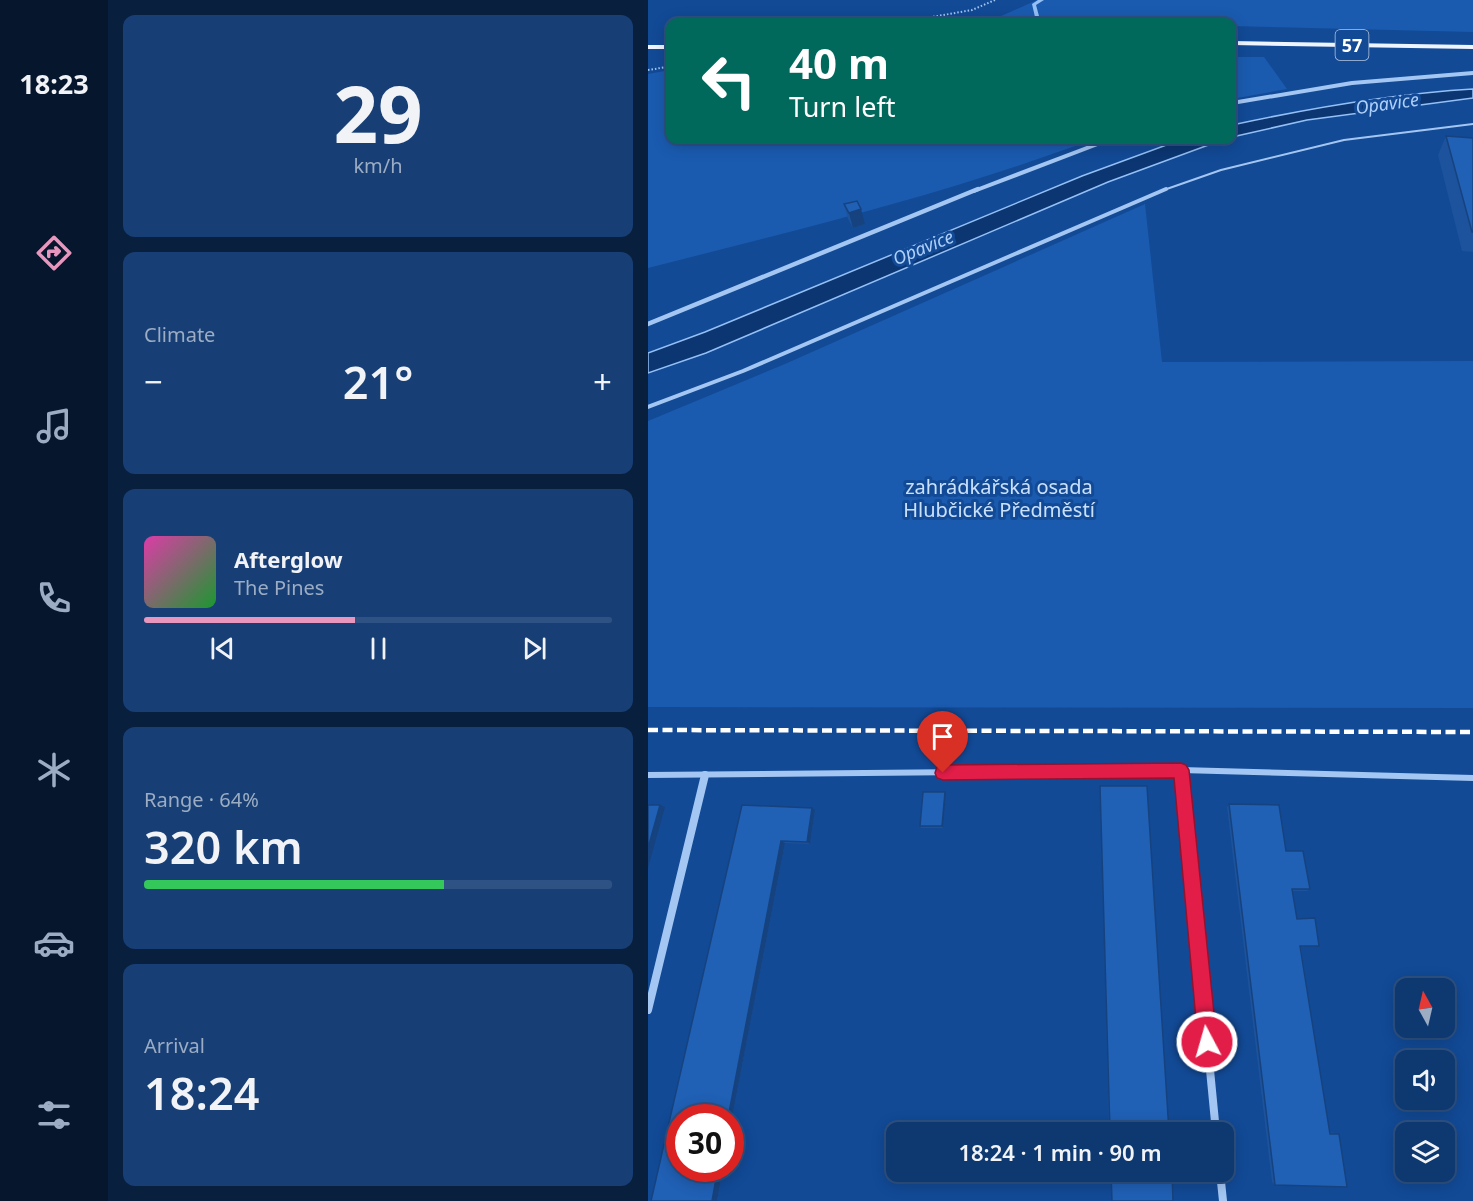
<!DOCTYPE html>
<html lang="en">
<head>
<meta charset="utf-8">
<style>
	:root { --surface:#0e3870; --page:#173f75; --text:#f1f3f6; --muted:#9bacc3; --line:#2e5283; --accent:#e797bd }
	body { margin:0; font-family:"Noto Sans",sans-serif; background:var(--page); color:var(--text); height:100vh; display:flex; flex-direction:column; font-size:22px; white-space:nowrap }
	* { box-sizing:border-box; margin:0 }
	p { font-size:20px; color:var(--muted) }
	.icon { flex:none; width:33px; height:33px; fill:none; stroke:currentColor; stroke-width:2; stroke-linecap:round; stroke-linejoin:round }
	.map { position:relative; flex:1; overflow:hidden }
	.details { display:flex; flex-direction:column; gap:15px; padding:15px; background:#081f3e; width:540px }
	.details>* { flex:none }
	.guide { position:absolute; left:18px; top:18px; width:570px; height:126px; border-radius:12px; box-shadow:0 3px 15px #0003,0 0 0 2px var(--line); background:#00695c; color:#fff; overflow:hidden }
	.needle { width:39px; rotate:352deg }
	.tools { position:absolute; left:747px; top:978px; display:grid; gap:12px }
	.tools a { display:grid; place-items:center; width:60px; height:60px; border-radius:12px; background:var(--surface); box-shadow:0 3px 15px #0003,0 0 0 2px var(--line); font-size:30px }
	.speed { position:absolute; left:18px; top:1104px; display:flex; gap:12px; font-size:30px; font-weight:700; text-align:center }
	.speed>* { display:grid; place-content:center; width:78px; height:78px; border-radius:50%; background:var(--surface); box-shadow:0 3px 15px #0003,0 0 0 2px var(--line); line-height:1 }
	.speed .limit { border:9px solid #d22; background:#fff; color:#111 }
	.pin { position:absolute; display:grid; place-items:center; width:51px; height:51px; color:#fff; margin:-62px -26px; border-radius:50% 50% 50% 0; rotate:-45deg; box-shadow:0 0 6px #0007 }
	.pin .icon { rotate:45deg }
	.me { position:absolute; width:66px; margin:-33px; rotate:354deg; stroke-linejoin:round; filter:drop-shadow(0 0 4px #0008) }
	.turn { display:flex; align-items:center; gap:21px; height:126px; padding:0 24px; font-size:27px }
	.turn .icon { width:78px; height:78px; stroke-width:2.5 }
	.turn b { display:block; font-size:42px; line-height:51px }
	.big { font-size:45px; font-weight:600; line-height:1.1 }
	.details .tile { flex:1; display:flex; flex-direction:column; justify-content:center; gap:9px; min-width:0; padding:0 21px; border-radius:12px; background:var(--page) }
	.details .dial { align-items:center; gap:0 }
	.dial b { font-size:78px; line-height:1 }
	.song { display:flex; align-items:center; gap:18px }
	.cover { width:72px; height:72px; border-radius:9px; background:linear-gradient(135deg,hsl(320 70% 55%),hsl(130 70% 35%)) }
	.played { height:6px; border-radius:3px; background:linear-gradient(90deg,var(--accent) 45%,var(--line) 45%) }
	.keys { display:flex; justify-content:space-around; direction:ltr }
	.heat { display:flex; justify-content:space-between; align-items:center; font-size:33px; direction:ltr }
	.charge { height:9px; border-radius:4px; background:linear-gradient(90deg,#34c759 64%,var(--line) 0) }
	.trip { position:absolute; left:238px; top:1122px; width:348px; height:60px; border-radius:12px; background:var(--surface); box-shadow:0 3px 15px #0003,0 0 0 2px var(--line); font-weight:600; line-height:60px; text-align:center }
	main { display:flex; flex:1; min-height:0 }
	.tab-bar { display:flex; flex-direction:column; width:108px; justify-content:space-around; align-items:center; background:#06162d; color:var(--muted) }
	.tab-bar .icon { width:42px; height:42px }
	.tab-bar .active { color:var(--accent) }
	.tab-bar b { font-size:27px; color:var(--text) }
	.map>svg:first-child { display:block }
	.green { fill:#1a5bb0 }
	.water { fill:#0b3672; stroke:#95c0f6; stroke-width:1.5 }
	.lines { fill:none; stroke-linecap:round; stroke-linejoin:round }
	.stream { fill:#95c0f6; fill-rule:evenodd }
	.path { stroke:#a3c6f3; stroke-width:2; stroke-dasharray:1.5 2; stroke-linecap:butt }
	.lane-far2 { stroke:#a3c6f3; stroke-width:2 }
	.lane-far1 { stroke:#a3c6f3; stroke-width:4 }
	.lane { stroke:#a3c6f3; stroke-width:6 }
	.street-far2 { stroke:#a3c6f3; stroke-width:4 }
	.street-far1 { stroke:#a3c6f3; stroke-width:4.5 }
	.street { stroke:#a3c6f3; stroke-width:8 }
	.primary { fill:#eff5ff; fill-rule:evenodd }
	.rail { stroke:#fff; stroke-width:4.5; stroke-dasharray:10 4.5; stroke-linecap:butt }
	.wall { fill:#1c539c }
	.shaded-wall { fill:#16437f }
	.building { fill:#2060b5; stroke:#16437f; stroke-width:1.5 }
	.route { fill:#e11d48; stroke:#92132f; stroke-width:1.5 }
	.labels { text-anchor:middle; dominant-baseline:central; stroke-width:6; stroke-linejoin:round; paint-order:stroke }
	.shield { fill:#124a96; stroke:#b8c9e0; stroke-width:1.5 }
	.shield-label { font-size:18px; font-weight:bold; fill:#fff }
	.far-water-label { font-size:18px; font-style:italic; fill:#afd0fa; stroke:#124a96 }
	.park-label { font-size:20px; fill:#cae1fd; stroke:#124a96 }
</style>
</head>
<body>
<main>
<nav class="tab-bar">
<b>18:23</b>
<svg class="icon active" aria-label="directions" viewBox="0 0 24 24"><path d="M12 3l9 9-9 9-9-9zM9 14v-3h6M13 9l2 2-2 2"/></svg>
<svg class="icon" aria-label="music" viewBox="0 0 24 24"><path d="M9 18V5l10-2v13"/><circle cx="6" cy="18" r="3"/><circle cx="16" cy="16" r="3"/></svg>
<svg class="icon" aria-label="phone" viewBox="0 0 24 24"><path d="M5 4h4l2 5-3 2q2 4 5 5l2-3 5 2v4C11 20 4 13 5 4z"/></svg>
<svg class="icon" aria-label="climate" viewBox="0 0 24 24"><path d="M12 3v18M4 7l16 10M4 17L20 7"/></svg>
<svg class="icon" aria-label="car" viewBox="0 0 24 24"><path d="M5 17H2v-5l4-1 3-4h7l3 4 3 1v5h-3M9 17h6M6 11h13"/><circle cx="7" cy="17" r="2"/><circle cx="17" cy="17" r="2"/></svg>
<svg class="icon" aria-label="filters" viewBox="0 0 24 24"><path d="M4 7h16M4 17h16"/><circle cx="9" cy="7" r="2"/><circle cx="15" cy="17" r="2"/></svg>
</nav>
<section class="details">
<div class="tile dial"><b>29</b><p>km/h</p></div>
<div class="tile"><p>Climate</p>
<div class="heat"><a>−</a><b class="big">21°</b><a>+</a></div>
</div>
<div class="tile">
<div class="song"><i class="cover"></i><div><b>Afterglow</b><p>The Pines</p></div></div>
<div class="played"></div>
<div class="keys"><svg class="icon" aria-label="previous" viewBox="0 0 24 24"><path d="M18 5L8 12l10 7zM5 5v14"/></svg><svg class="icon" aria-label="pause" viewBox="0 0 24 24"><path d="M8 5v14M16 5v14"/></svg><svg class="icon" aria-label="next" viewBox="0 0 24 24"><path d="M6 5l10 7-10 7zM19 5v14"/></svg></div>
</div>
<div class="tile"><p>Range · 64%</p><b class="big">320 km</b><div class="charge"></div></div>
<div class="tile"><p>Arrival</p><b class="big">18:24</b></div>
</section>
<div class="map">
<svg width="825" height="1201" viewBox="0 0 825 1201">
	<rect width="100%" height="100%" fill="#124a96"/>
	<!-- green -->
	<path class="green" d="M389 0H825V32L584 26V22L342 21Z
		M584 57H616L639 89 584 99Z
		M22 70V140H443C299 194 149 230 0 268V74Z
		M497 204 514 362 825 361V708L0 707V421L137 364Z"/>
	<!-- water -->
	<path class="water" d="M825 89V98L659 120 584 137V125C663 108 743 94 825 89Z
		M532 140H574L460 182 58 353 0 373V353L57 332 434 176Z"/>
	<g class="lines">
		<!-- stream -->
		<path class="stream" d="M390 0H396L388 5 391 16 400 22H395L387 17 384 4Z"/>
		<!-- path -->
		<path class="path" d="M261 21 324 10 347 0
			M0 70 19 67"/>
		<!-- lane-far2 -->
		<path class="lane-far2" d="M513 191 573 170 696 140 825 124"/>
		<!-- lane-far1 -->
		<path class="lane-far1" d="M0 407 95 371 518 189"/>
		<!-- lane -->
		<path class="lane" d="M0 775 533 770 825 778"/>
		<!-- street-far2 -->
		<path class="street-far2" d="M584 103 704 83 825 73
			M326 191 460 140"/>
		<!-- street-far1 -->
		<path class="street-far1" d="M0 324 330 189"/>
		<!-- street -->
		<path class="street" d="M533 770 568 1132
			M0 1010 57 775
			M572 1172 575 1201"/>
		<!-- primary -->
		<path class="primary" d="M584 41 825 45V49L584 45Z
			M0 45H22V49H0Z"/>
		<!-- rail -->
		<path class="rail" d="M0 730 825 732"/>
	</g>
	<!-- wall -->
	<path class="wall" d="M798 136 825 138V252L814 251 790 155Z
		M196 204 217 224 205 228 200 219Z
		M452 786 521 1132H461Z
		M298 794 295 828H273L272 826Z
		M581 804 638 851 662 889 659 891H644L649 919 671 946 653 947 681 1132 687 1133 691 1134 627 1185 624 1182 579 807Z
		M94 805 167 810 162 844 137 843 82 1128V1118L75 1168 69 1201H3Z"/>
	<!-- shaded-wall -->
	<path class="shaded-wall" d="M213 209 217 224 205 228 201 213Z
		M297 792 298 794 295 828 294 826Z
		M12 805 17 807 0 868V848Z
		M164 808 167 810 162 844 159 842Z
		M133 841 137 843 82 1128V1118H80Z
		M70 1168H75L69 1201H64Z"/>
	<!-- building -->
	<path class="building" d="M798 136 825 138V232H824Z
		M209 201 213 209 201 213 196 204Z
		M452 786H499L521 1132H462Z
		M275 792H297L294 826H272Z
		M581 804 631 805 638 851H655L662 889H644L649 919 667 918 671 946H652L682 1134H691L699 1187 627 1185Z
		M0 805H12L0 848Z
		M94 805 164 808 159 842 133 841 80 1118H32V1168H70L64 1201H3Z
		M463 1172H524L525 1201H464Z"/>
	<!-- route -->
	<path class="route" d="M533 763 538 765 541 770 569 1042 566 1049 559 1051 553 1049 550 1042 526 778 295 780 289 778 287 773 289 767 295 765Z"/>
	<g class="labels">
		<!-- shield labels -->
		<rect class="shield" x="687.5" y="30" width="33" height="30" rx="4.5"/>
		<g class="shield-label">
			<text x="704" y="45">57</text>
		</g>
		<!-- far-water labels -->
		<g class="far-water-label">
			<text transform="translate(739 103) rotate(-8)">Opavice</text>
			<text transform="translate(275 247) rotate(-22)">Opavice</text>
		</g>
		<!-- park labels -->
		<g class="park-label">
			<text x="351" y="486">zahrádkářská osada<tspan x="351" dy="23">Hlubčické Předměstí</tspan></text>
		</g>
	</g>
</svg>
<div class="tools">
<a><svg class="needle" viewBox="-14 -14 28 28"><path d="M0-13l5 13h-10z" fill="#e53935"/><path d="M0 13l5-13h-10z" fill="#9bacc3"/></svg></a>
<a><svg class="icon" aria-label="sound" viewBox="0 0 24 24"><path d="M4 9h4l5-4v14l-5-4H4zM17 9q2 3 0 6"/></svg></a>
<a><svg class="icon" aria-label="layers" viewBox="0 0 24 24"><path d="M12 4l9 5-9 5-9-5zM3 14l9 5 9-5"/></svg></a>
</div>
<div class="speed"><div class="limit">30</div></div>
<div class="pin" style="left:295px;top:773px;background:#d93025"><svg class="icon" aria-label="arrive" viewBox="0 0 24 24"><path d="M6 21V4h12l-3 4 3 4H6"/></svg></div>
<svg class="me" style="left:559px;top:1042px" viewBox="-20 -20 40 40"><circle r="17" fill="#e11d48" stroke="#fff" stroke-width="3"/><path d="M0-11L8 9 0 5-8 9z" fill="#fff"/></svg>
<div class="trip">18:24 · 1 min · 90 m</div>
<div class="guide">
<div class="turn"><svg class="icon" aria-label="left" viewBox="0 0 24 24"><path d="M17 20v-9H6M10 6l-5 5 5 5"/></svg><div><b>40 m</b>Turn left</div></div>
</div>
</div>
</main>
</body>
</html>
